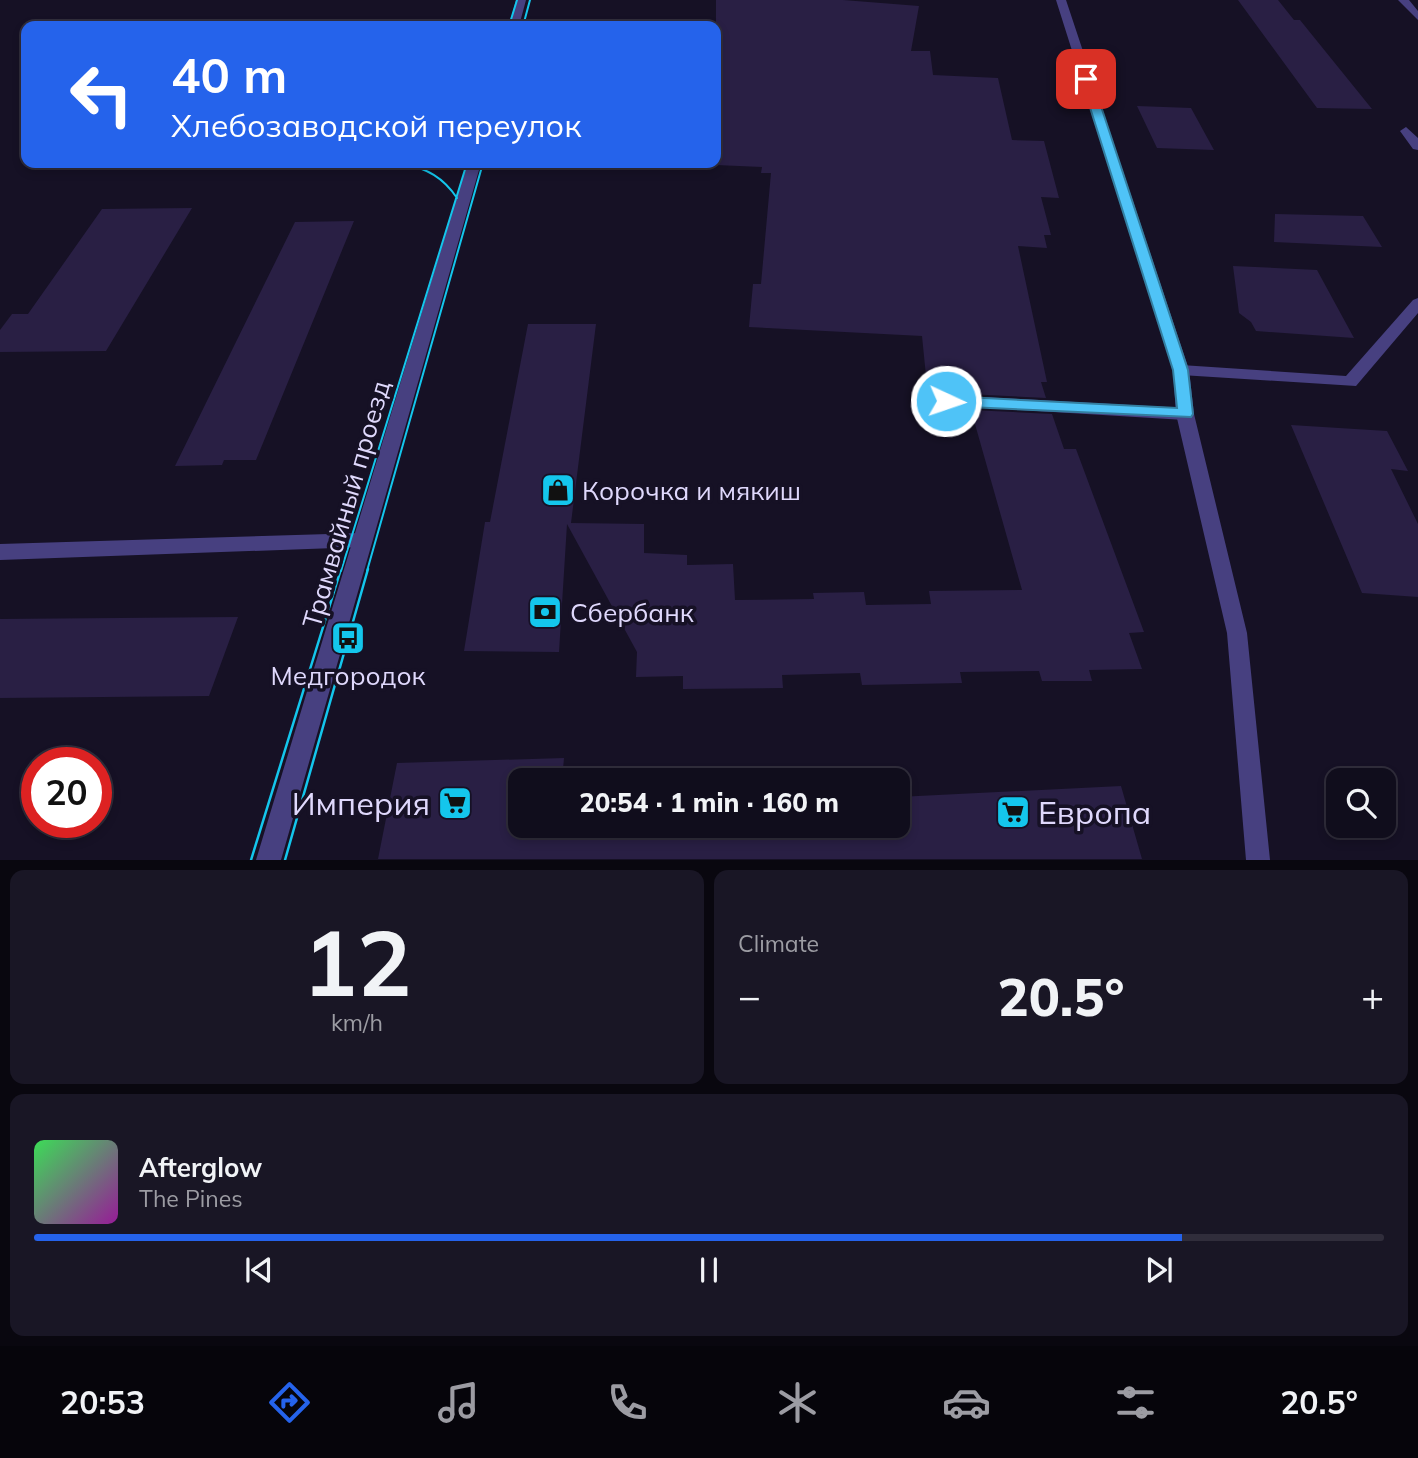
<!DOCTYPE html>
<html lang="en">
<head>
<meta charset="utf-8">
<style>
	:root { --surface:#100d1c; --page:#191625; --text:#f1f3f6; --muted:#9c9ca3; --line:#302d3b; --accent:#2563eb }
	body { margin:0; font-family:Mulish,sans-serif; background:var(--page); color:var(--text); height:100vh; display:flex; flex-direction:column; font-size:26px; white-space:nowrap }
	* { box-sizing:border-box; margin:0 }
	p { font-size:23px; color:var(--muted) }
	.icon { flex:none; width:38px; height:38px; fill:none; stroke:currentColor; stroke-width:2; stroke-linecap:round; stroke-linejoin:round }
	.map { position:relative; height:860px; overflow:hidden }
	.side { display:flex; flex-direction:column; gap:10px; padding:10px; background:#09070f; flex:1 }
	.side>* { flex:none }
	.top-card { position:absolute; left:21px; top:21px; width:700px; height:147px; border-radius:14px; box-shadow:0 4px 10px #0003,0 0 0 2px var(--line); background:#2563eb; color:#fff; overflow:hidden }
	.buttons { position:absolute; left:1326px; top:768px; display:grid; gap:14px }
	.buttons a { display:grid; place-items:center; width:70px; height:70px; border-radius:14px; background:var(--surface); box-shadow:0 4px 10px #0003,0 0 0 2px var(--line); font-size:35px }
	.speed { position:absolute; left:21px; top:747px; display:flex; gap:14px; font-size:35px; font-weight:700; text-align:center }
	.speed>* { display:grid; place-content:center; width:91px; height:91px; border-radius:50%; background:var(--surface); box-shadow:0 4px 10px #0003,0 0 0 2px var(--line); line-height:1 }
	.speed .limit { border:10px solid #d22; background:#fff; color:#111 }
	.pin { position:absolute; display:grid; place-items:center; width:60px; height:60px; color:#fff; margin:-30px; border-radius:14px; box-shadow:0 4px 10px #0006 }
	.me { position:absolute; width:77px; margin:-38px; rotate:93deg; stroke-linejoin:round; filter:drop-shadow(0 0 5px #0008) }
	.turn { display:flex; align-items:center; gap:24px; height:147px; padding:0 35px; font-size:32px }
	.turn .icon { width:91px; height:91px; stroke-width:2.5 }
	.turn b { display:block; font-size:49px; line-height:60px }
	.big { font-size:52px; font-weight:800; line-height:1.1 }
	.side .card { flex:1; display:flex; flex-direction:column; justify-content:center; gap:10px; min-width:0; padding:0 24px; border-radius:14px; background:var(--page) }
	.side .dial { align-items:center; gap:0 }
	.dial b { font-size:91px; line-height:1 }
	.song { display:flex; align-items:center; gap:21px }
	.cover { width:84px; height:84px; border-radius:10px; background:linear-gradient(135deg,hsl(130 70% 55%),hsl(300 70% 35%)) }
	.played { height:7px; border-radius:4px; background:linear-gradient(90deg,var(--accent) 85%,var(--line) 85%) }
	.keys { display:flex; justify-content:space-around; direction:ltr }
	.heat { display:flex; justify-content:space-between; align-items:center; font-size:38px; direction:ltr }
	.side .tiles { flex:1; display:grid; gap:10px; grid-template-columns:1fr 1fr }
	.card:last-child { grid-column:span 2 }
	.trip { position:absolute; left:508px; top:768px; width:402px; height:70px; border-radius:14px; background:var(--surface); box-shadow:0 4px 10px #0003,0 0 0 2px var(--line); font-weight:800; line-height:70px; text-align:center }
	.tabs { display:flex; height:112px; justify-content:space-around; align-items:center; background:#06050b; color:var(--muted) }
	.tabs .icon { width:49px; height:49px }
	.tabs .active { color:var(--accent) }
	.tabs b { font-size:32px; color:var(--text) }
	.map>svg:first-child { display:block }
	.building { fill:#291f44 }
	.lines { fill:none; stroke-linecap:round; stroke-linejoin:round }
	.lane { fill:#474080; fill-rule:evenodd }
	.street { fill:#474080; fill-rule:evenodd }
	.tram-far1 { stroke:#14c6ec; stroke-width:2 }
	.tram { stroke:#14c6ec; stroke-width:2.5 }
	.route { fill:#4fc3f7; stroke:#337fa1; stroke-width:2 }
	.labels { text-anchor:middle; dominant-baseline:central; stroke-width:7; stroke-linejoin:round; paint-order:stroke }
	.poi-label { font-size:26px; fill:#dfd8fc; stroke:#161125; text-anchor:start }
	.street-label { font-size:26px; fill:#dfd8fc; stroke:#161125 }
	.near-poi-label { font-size:32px; fill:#dfd8fc; stroke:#161125; text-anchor:end }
</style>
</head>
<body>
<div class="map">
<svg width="1418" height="860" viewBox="0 0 1418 860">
	<rect width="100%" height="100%" fill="#161125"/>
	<!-- building -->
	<path class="building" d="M716 0H843L919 6 911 51H930L933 75 998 78 1012 140 1044 141 1059 198 1041 197 1051 235H1044L1047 248 1018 246 1047 382H1041L1046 398 967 394 963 378 926 376 922 336 749 327 753 284H761L771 173H761L762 167 716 165Z
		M1238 0H1278L1294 20H1300L1372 109 1317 108Z
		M1137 106 1191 108 1214 150 1157 148Z
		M192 208 106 351 0 352V330L12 314H28L102 209Z
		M1275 214 1363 216 1382 247 1274 242Z
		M354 221 256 460H224L222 465 175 466 295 222Z
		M1233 266 1317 270 1354 338 1256 331 1251 322 1239 313Z
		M528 324H596L571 523 644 524V553L687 555V565L733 564 735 600 814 599 813 593 864 592 866 605 931 604 929 591 1022 590 971 410 1052 414 1064 449H1076L1144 632 1129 633 1142 669 1089 670 1092 681H1042L1039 671 960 672 962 683 862 685 860 673 782 675 783 688 683 689V676L636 677 637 652 567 524 559 652 464 651 485 522H490Z
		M1291 425 1387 431 1408 471 1391 469 1418 524V597L1362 593Z
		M238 617 209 696 0 698V619Z
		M564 758 562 780H520V826H898V797L1121 786 1142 859H378L397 763Z"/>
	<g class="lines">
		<!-- lane -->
		<path class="lane" d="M1406 127 1418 138V150L1413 149 1400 131Z
			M1418 298V313L1356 386 1181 375 1173 370 1181 365 1346 376 1413 300Z
			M946 395 1185 408 1194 414 1185 420 940 405 937 401 940 397Z
			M362 533 369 535 372 540 369 545 362 547 0 560V544Z"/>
		<!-- street -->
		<path class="street" d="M516 0H526L519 26H509Z
			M1056 0H1066L1189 370 1194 414 1247 633 1270 860H1246L1227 633 1176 414 1173 370Z
			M1398 0H1409L1418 11V20Z
			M467 163H481L281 860H256Z"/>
		<!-- tram-far1 -->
		<path class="tram-far1" d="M509 26 517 0
			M523 26 530 0
			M403 163C427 169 443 177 457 198
			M341 571 467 163
			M367 571 483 163"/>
		<!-- tram -->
		<path class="tram" d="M251 860 341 569
			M285 860 368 569"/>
	</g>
	<!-- route -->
	<path class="route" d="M1083 77 1092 79 1188 370 1193 414 1191 417 946 406 938 401 946 396 1177 408 1173 370 1081 79Z"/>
	<!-- icons -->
	<defs>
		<g id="shop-square" transform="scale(1.75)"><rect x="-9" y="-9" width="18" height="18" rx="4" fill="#14c6ec" stroke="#161125"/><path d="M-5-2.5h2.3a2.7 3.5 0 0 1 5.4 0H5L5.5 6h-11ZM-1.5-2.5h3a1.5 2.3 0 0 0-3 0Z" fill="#111"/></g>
		<g id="bank-square" transform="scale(1.75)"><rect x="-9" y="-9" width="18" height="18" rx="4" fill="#14c6ec" stroke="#161125"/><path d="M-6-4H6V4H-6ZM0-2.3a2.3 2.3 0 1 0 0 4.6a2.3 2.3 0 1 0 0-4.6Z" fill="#111"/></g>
		<g id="bus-square" transform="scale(1.75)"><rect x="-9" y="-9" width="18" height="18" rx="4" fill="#14c6ec" stroke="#161125"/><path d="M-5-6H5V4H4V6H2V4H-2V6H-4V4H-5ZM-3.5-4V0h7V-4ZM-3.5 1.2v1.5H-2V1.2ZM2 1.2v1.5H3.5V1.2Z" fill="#111"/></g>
		<g id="supermarket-square" transform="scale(1.75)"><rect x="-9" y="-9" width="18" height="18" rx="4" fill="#14c6ec" stroke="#161125"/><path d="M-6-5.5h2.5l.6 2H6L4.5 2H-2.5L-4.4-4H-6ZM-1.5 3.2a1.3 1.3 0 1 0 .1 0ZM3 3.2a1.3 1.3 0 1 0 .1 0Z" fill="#111"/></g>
	</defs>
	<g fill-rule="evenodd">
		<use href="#shop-square" x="558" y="490"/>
		<use href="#bank-square" x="545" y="612"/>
		<use href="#bus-square" x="348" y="638"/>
		<use href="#supermarket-square" x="455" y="803"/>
		<use href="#supermarket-square" x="1013" y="812"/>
	</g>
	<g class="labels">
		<!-- poi labels -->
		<g class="poi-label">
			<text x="582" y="490">Корочка и мякиш</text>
			<text x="570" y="612">Сбербанк</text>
			<text x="348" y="675" text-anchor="middle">Медгородок</text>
		</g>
		<!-- street labels -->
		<g class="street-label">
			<text transform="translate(346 504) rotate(-74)">Трамвайный проезд</text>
		</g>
		<!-- near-poi labels -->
		<g class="near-poi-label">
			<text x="430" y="803">Империя</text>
			<text x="1038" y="812" text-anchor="start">Европа</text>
		</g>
	</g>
</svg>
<div class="buttons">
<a><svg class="icon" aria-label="search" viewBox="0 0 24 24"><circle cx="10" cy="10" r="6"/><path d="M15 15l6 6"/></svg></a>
</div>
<div class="speed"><div class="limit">20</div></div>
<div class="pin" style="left:1086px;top:79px;background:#d93025"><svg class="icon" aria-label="arrive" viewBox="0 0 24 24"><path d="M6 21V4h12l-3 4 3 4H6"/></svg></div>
<svg class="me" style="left:946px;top:401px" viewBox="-20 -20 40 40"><circle r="17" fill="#4fc3f7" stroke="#fff" stroke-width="3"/><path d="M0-11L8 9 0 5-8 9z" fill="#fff"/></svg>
<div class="trip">20:54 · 1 min · 160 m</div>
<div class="top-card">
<div class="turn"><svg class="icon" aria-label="left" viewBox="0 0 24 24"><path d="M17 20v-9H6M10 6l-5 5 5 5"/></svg><div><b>40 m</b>Хлебозаводской переулок</div></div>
</div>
</div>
<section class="side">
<div class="tiles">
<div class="card dial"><b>12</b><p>km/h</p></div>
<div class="card"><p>Climate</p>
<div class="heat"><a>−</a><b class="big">20.5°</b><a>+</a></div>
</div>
<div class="card">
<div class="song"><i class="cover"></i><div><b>Afterglow</b><p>The Pines</p></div></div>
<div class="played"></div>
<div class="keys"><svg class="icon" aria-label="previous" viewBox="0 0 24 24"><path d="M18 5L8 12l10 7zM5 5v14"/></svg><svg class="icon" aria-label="pause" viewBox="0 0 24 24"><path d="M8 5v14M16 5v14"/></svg><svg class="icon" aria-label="next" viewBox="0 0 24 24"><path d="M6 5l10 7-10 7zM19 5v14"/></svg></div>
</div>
</div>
</section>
<nav class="tabs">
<b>20:53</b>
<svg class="icon active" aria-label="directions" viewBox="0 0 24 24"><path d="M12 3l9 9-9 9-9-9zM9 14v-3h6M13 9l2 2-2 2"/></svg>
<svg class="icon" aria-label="music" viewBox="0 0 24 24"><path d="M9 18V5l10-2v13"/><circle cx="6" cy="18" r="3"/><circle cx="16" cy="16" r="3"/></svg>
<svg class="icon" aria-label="phone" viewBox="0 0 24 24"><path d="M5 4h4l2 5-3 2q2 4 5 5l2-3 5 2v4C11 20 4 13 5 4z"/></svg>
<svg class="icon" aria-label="climate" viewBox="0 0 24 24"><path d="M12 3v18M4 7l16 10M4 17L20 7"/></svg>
<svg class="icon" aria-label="car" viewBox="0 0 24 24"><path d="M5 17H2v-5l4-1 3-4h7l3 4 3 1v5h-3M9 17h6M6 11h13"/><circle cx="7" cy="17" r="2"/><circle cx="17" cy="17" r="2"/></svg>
<svg class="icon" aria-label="filters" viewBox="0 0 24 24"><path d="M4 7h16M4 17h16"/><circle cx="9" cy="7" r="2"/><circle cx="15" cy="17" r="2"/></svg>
<b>20.5°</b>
</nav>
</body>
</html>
